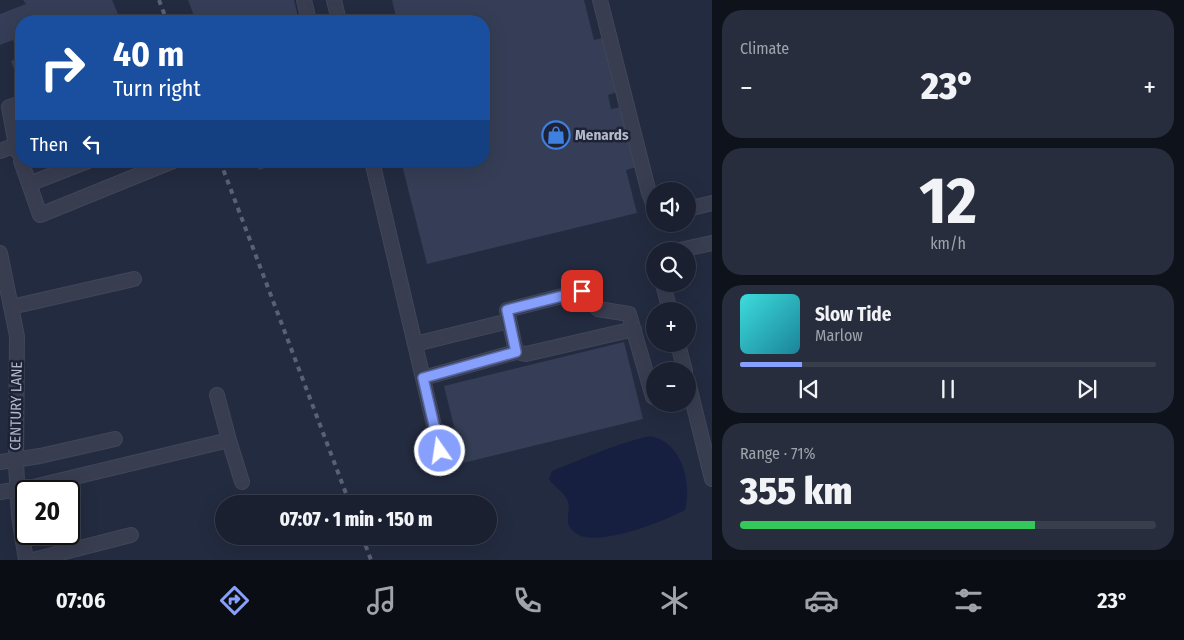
<!DOCTYPE html>
<html lang="en">
<head>
<meta charset="utf-8">
<style>
	:root { --surface:#1a2030; --page:#272d3c; --text:#f1f3f6; --muted:#9fa3ab; --line:#383e4c; --accent:#87a0fd }
	body { margin:0; font-family:"Fira Sans Condensed",sans-serif; background:var(--page); color:var(--text); height:100vh; display:flex; flex-direction:column; font-size:19px; white-space:nowrap }
	* { box-sizing:border-box; margin:0 }
	p { font-size:16px; color:var(--muted) }
	.icon { flex:none; width:28px; height:28px; fill:none; stroke:currentColor; stroke-width:2; stroke-linecap:round; stroke-linejoin:round }
	.map { position:relative; flex:1; overflow:hidden }
	.details { display:flex; flex-direction:column; gap:10px; padding:10px; background:#0e121a; width:472px }
	.details>* { flex:none }
	.top-card { position:absolute; left:15px; top:15px; width:475px; height:152px; border-radius:20px; box-shadow:0 5px 20px #0002,0 0 0 1px var(--line); background:#1a4fa0; color:#fff; overflow:hidden }
	.buttons { position:absolute; left:646px; top:182px; display:grid; gap:10px }
	.buttons a { display:grid; place-items:center; width:50px; height:50px; border-radius:50%; background:var(--surface); box-shadow:0 5px 20px #0002,0 0 0 1px var(--line); font-size:25px }
	.speed { position:absolute; left:15px; top:480px; display:flex; gap:10px; font-size:25px; font-weight:700; text-align:center }
	.speed>* { display:grid; place-content:center; width:65px; height:65px; border-radius:50%; background:var(--surface); box-shadow:0 5px 20px #0002,0 0 0 1px var(--line); line-height:1 }
	.speed .limit { border:2px solid #111; border-radius:8px; background:#fff; color:#111 }
	.pin { position:absolute; display:grid; place-items:center; width:42px; height:42px; color:#fff; margin:-21px; border-radius:10px; box-shadow:0 2px 8px #0006 }
	.me { position:absolute; width:55px; margin:-28px; rotate:347deg; stroke-linejoin:round; filter:drop-shadow(0 0 4px #0008) }
	.turn { display:flex; align-items:center; gap:18px; height:105px; padding:0 15px; font-size:22px }
	.turn .icon { width:65px; height:65px; stroke-width:2.5 }
	.turn b { display:block; font-size:35px; line-height:42px }
	.then { display:flex; align-items:center; height:48px; padding:0 15px; background:#0003; gap:10px; font-size:19px }
	.big { font-size:38px; font-weight:800; line-height:1.1 }
	.details .card { flex:1; display:flex; flex-direction:column; justify-content:center; gap:8px; min-width:0; padding:0 18px; border-radius:20px; background:var(--page) }
	.details .dial { align-items:center; gap:0 }
	.dial b { font-size:65px; line-height:1 }
	.song { display:flex; align-items:center; gap:15px }
	.cover { width:60px; height:60px; border-radius:8px; background:linear-gradient(135deg,hsl(180 70% 55%),hsl(190 70% 35%)) }
	.played { height:5px; border-radius:2px; background:linear-gradient(90deg,var(--accent) 15%,var(--line) 15%) }
	.keys { display:flex; justify-content:space-around; direction:ltr }
	.heat { display:flex; justify-content:space-between; align-items:center; font-size:28px; direction:ltr }
	.charge { height:8px; border-radius:4px; background:linear-gradient(90deg,#34c759 71%,var(--line) 0) }
	.trip { position:absolute; left:215px; top:495px; width:282px; height:50px; border-radius:25px; background:var(--surface); box-shadow:0 5px 20px #0002,0 0 0 1px var(--line); font-weight:800; line-height:50px; text-align:center }
	.menu { display:flex; height:80px; justify-content:space-around; align-items:center; background:#0a0d13; color:var(--muted) }
	.menu .icon { width:35px; height:35px }
	.menu .current { color:var(--accent) }
	.menu b { font-size:22px; color:var(--text) }
	main { display:flex; flex:1; min-height:0 }
	.map>svg:first-child { display:block }
	.water { fill:#161f3f }
	.building { fill:#353e56 }
	.lines { fill:none; stroke-linecap:round; stroke-linejoin:round }
	.minor-casing { stroke:#414659; stroke-width:16 }
	.minor { stroke:#383d50; stroke-width:14 }
	.rail { stroke:#5a6077; stroke-width:4; stroke-dasharray:5 5; stroke-linecap:butt }
	.route-casing { stroke:#5868a4; stroke-width:12 }
	.route { stroke:#87a0fd; stroke-width:9 }
	.labels { text-anchor:middle; dominant-baseline:central; stroke-width:5; stroke-linejoin:round; paint-order:stroke }
	.poi-label { font-size:15px; font-weight:bold; fill:#b4b9cb; stroke:#1d2235; text-anchor:start }
	.street-label { font-size:15px; fill:#b4b9cb; stroke:#1d2235 }
</style>
</head>
<body>
<main>
<div class="map">
<svg width="712" height="560" viewBox="0 0 712 560">
	<rect width="100%" height="100%" fill="#232b40"/>
	<!-- water -->
	<path class="water" d="M650 436C682 442 692 482 685 510 664 521 592 551 573 531 563 522 571 513 568 502 566 493 554 487 549 479L552 471C585 458 615 444 650 436Z"/>
	<!-- building -->
	<path class="building" d="M23 0H112L121 21H21V82L19 83 11 61 18 58 13 40 0 45V14L26 4Z
		M188 0H294L299 21H196Z
		M392 0H584L594 40 603 38 617 92 608 95 611 109 621 107 636 167 626 170 637 213 427 264 401 161H484V21H397Z
		M255 161H284V162L259 170Z
		M624 342 643 419 463 463 444 386Z"/>
	<g class="lines">
		<!-- minor casing -->
		<g class="minor-casing">
			<path id="minor" d="M304 0 309 21
				M334 0 339 21
				M600 0 649 193 655 208
				M21 103 9 107 16 145 21 143
				M0 151 16 145 18 152
				M21 161 40 215 173 161
				M372 161 440 451
				M29 184 88 161
				M688 209 712 203
				M675 251 712 243
				M0 253 17 336 16 463 19 517 26 560
				M663 284 670 311
				M11 307 134 279
				M415 344 509 321
				M678 344 685 371
				M516 352 526 354 634 329
				M423 378 516 352 507 310 582 291 598 309 629 314 653 397
				M688 382 712 479
				M217 395 229 440
				M0 462 40 456 115 439
				M0 492 33 487 229 440 242 482
				M33 560 131 535"/>
		</g>
		<!-- minor -->
		<use href="#minor" class="minor"/>
		<!-- rail -->
		<path class="rail" d="M159 0 167 21
			M220 161 350 504
			M362 536 371 560"/>
	</g>
	<g class="lines">
		<!-- route casing -->
		<g class="route-casing">
			<path id="route" d="M440 451 423 378 516 352 507 310 582 291"/>
		</g>
		<!-- route -->
		<use href="#route" class="route"/>
	</g>
	<!-- icons -->
	<defs>
		<g id="shop-ring" transform="scale(1.4375)"><circle r="9.5" fill="#1d2235" stroke="#3f7fe0" stroke-width="1.5"/><path d="M-5-2.5h2.3a2.7 3.5 0 0 1 5.4 0H5L5.5 6h-11ZM-1.5-2.5h3a1.5 2.3 0 0 0-3 0Z" fill="#3f7fe0"/></g>
	</defs>
	<g fill-rule="evenodd">
		<use href="#shop-ring" x="556" y="135"/>
	</g>
	<g class="labels">
		<!-- poi labels -->
		<g class="poi-label">
			<text x="575" y="135">Menards</text>
		</g>
		<!-- street labels -->
		<g class="street-label">
			<text transform="translate(16 406) rotate(-89)">CENTURY LANE</text>
		</g>
	</g>
</svg>
<div class="buttons">
<a><svg class="icon" aria-label="sound" viewBox="0 0 24 24"><path d="M4 9h4l5-4v14l-5-4H4zM17 9q2 3 0 6"/></svg></a>
<a><svg class="icon" aria-label="search" viewBox="0 0 24 24"><circle cx="10" cy="10" r="6"/><path d="M15 15l6 6"/></svg></a>
<a>+</a>
<a>−</a>
</div>
<div class="speed"><div class="limit">20</div></div>
<div class="pin" style="left:582px;top:291px;background:#d93025"><svg class="icon" aria-label="arrive" viewBox="0 0 24 24"><path d="M6 21V4h12l-3 4 3 4H6"/></svg></div>
<svg class="me" style="left:440px;top:451px" viewBox="-20 -20 40 40"><circle r="17" fill="#87a0fd" stroke="#fff" stroke-width="3"/><path d="M0-11L8 9 0 5-8 9z" fill="#fff"/></svg>
<div class="trip">07:07 · 1 min · 150 m</div>
<div class="top-card">
<div class="turn"><svg class="icon" aria-label="right" viewBox="0 0 24 24"><path d="M7 20v-9h11M14 6l5 5-5 5"/></svg><div><b>40 m</b>Turn right</div></div>
<div class="then">Then<svg class="icon" aria-label="left" viewBox="0 0 24 24"><path d="M17 20v-9H6M10 6l-5 5 5 5"/></svg></div>
</div>
</div>
<section class="details">
<div class="card"><p>Climate</p>
<div class="heat"><a>−</a><b class="big">23°</b><a>+</a></div>
</div>
<div class="card dial"><b>12</b><p>km/h</p></div>
<div class="card">
<div class="song"><i class="cover"></i><div><b>Slow Tide</b><p>Marlow</p></div></div>
<div class="played"></div>
<div class="keys"><svg class="icon" aria-label="previous" viewBox="0 0 24 24"><path d="M18 5L8 12l10 7zM5 5v14"/></svg><svg class="icon" aria-label="pause" viewBox="0 0 24 24"><path d="M8 5v14M16 5v14"/></svg><svg class="icon" aria-label="next" viewBox="0 0 24 24"><path d="M6 5l10 7-10 7zM19 5v14"/></svg></div>
</div>
<div class="card"><p>Range · 71%</p><b class="big">355 km</b><div class="charge"></div></div>
</section>
</main>
<nav class="menu">
<b>07:06</b>
<svg class="icon current" aria-label="directions" viewBox="0 0 24 24"><path d="M12 3l9 9-9 9-9-9zM9 14v-3h6M13 9l2 2-2 2"/></svg>
<svg class="icon" aria-label="music" viewBox="0 0 24 24"><path d="M9 18V5l10-2v13"/><circle cx="6" cy="18" r="3"/><circle cx="16" cy="16" r="3"/></svg>
<svg class="icon" aria-label="phone" viewBox="0 0 24 24"><path d="M5 4h4l2 5-3 2q2 4 5 5l2-3 5 2v4C11 20 4 13 5 4z"/></svg>
<svg class="icon" aria-label="climate" viewBox="0 0 24 24"><path d="M12 3v18M4 7l16 10M4 17L20 7"/></svg>
<svg class="icon" aria-label="car" viewBox="0 0 24 24"><path d="M5 17H2v-5l4-1 3-4h7l3 4 3 1v5h-3M9 17h6M6 11h13"/><circle cx="7" cy="17" r="2"/><circle cx="17" cy="17" r="2"/></svg>
<svg class="icon" aria-label="filters" viewBox="0 0 24 24"><path d="M4 7h16M4 17h16"/><circle cx="9" cy="7" r="2"/><circle cx="15" cy="17" r="2"/></svg>
<b>23°</b>
</nav>
</body>
</html>
